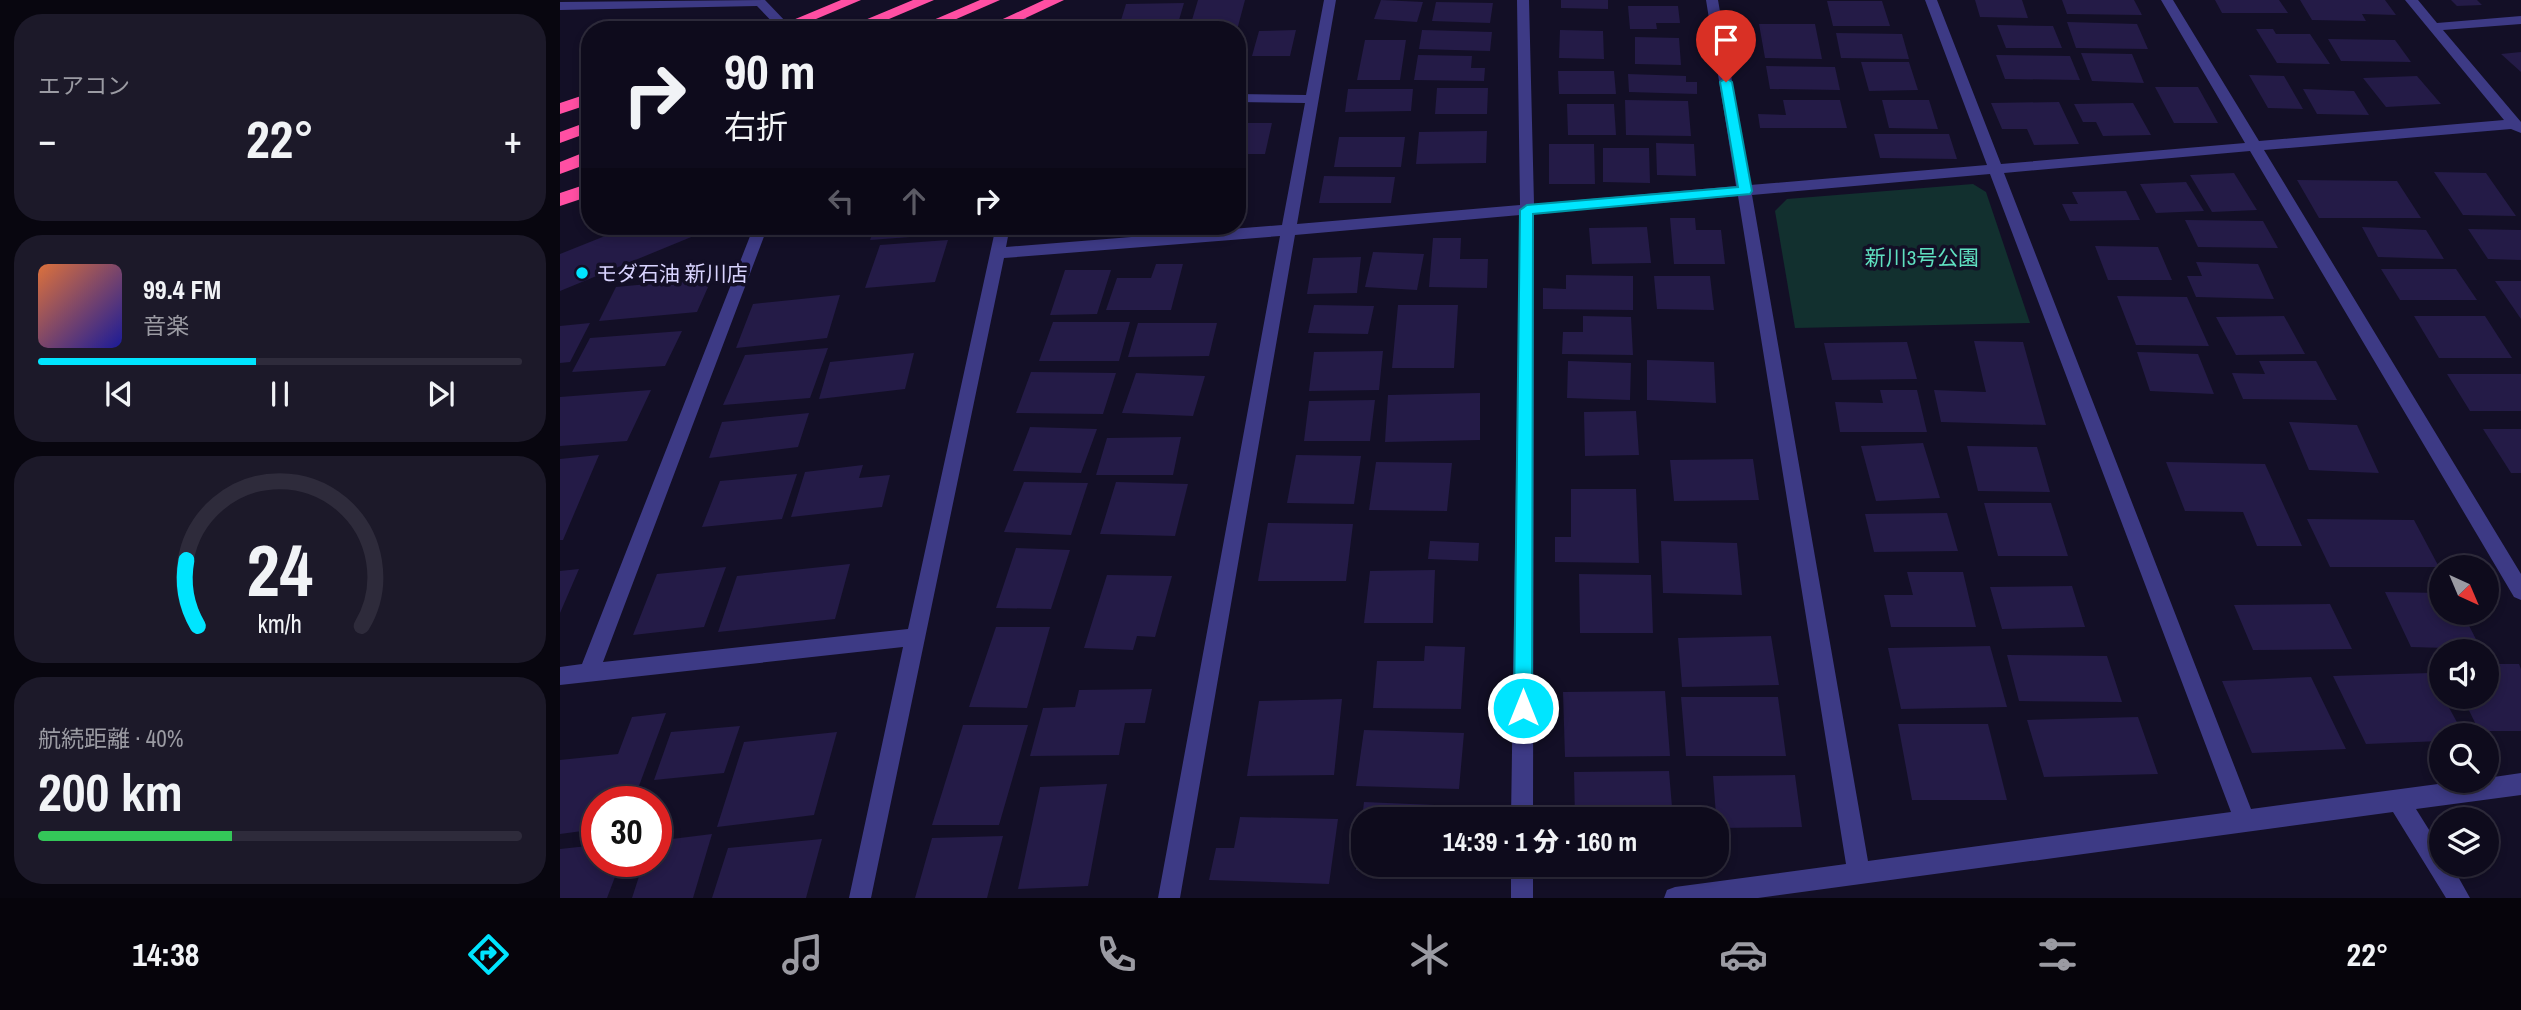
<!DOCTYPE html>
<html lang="ja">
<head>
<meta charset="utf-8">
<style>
	:root { --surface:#0e0b1c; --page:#1c1929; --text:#f1f3f6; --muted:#9b9ba3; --line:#2e2b3b; --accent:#00e5ff }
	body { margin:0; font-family:"Archivo Narrow","Noto Sans JP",sans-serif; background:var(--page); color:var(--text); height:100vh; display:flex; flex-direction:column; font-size:26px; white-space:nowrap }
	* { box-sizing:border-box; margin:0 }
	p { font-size:23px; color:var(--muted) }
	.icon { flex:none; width:38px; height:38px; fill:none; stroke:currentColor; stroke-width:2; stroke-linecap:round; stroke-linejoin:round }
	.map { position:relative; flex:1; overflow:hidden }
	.details { display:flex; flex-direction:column; gap:14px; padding:14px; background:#08060f; width:560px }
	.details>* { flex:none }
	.banner { position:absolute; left:21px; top:21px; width:665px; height:214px; border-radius:28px; box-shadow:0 4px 10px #0003,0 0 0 2px var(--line); background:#0e0b1c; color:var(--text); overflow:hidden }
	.needle { width:46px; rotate:136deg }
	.controls { position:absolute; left:1869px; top:555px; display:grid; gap:14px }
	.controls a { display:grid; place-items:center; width:70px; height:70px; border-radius:50%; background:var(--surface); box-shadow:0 4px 10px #0003,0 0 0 2px var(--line); font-size:35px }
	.speed { position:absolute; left:21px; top:786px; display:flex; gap:14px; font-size:35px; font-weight:700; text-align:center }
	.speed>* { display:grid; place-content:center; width:91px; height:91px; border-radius:50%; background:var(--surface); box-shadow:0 4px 10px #0003,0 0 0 2px var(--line); line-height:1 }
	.speed .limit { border:10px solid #d22; background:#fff; color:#111 }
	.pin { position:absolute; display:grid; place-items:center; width:60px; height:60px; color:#fff; margin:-72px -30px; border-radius:50% 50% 50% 0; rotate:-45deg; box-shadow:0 0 7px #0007 }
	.pin .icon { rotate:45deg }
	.me { position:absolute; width:77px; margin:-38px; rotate:0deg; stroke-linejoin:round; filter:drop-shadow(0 0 5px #0008) }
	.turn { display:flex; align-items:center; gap:24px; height:147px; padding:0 28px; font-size:32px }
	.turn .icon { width:91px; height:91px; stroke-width:2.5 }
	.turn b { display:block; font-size:49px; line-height:60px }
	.lanes { display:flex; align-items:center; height:66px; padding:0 28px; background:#0003; justify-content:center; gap:35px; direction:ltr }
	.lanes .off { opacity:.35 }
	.big { font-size:52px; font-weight:800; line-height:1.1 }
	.details .widget { flex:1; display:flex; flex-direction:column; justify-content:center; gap:10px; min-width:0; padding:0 24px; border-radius:28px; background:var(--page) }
	.details .dial { align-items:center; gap:0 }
	.dial svg { height:182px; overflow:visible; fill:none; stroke:var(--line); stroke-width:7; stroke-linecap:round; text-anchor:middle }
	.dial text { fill:var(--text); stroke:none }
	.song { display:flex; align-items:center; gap:21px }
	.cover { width:84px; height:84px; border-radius:10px; background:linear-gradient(135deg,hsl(20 70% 55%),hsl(240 70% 35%)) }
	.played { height:7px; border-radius:4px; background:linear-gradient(90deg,var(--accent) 45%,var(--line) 45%) }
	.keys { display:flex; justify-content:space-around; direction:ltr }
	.heat { display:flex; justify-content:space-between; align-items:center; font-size:38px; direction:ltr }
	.charge { height:10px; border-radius:5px; background:linear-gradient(90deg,#34c759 40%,var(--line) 0) }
	.trip { position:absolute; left:791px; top:807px; width:378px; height:70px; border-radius:28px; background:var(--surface); box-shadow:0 4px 10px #0003,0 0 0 2px var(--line); font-weight:800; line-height:70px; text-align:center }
	.menu { display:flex; height:112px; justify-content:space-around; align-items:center; background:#06040b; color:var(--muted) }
	.menu .icon { width:49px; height:49px }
	.menu .selected { color:var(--accent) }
	.menu b { font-size:32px; color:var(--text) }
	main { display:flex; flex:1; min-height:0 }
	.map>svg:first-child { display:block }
	.green { fill:#12302f }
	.building { fill:#241b47 }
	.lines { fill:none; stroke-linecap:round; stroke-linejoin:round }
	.street { fill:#3d3a85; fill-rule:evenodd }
	.highway { fill:#ff4fa3; fill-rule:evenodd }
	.route { fill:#00e5ff; stroke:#0095a6; stroke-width:2 }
	.poi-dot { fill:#00e5ff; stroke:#130f26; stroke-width:2.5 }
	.labels { text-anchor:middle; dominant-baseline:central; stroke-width:7; stroke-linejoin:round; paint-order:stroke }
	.park-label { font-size:21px; fill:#5fe0c0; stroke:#130f26 }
	.poi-label { font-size:21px; fill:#d9d4ff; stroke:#130f26; text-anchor:start }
</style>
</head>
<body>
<main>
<section class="details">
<div class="widget"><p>エアコン</p>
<div class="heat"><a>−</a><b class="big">22°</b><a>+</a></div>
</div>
<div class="widget">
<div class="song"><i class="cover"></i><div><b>99.4 FM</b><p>音楽</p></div></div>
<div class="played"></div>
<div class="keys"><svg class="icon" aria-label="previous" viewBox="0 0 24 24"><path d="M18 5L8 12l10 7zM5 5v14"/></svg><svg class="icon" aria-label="pause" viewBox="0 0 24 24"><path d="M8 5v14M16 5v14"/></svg><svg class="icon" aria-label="next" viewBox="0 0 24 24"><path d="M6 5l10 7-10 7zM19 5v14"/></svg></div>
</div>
<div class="widget dial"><svg viewBox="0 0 100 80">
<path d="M14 69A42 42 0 1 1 86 69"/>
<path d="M14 69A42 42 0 0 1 9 40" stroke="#00e5ff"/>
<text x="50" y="56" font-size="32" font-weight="700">24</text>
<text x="50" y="72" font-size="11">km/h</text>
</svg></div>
<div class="widget"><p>航続距離 · 40%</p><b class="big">200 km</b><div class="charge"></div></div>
</section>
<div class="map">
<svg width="1961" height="898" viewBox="0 0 1961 898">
	<rect width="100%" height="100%" fill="#130f26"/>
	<!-- green -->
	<path class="green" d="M1413 184 1426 192 1470 323 1235 328 1215 211 1227 199Z"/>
	<!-- building -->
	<path class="building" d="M638 0H685L677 30H629Z
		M821 0 863 2 857 22 814 19Z
		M1001 0H1048V9L1001 8Z
		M1415 0H1462L1468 18 1420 17Z
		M1502 0H1574L1582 15 1507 14Z
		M1655 0H1719L1728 13H1662Z
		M1740 0H1825L1836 15 1802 14 1806 21 1752 20Z
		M1891 0H1917L1922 5 1897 6Z
		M1267 1H1322L1330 26H1273Z
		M876 2 933 3 930 23 872 21Z
		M624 3 616 30H558L566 4Z
		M1068 6H1118L1120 23H1096L1097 29H1070Z
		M92 21 85 30H40L47 22Z
		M1507 22 1577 24 1588 49 1516 48Z
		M1199 24H1255L1262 59 1205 58Z
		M1437 25 1493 26 1502 48H1446Z
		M1696 29H1713L1716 34H1750L1770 64 1717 63Z
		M736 30 730 56H692L699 31Z
		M862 30 932 32 930 51 859 49Z
		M1000 30 1043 31 1044 59 999 58Z
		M1276 33 1342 34 1349 59 1281 58Z
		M1075 37 1119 38 1121 65 1075 64Z
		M1768 39 1835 40 1851 62 1781 61Z
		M805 40H846L840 80H797Z
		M1961 52V72L1941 54Z
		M1521 53 1572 54 1584 83 1532 81Z
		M858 55 912 56 911 68H925L924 81 854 80Z
		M1436 55 1510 56 1520 80 1445 79Z
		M1301 62H1349L1358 90 1309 91Z
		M1206 66 1275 67 1280 90 1210 89Z
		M998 71H1054L1056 94H999Z
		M1068 74 1126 76V82H1137V94L1069 92Z
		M1689 75 1724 76 1743 109 1708 108Z
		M1857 76 1881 104 1826 107 1803 78Z
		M1595 87H1638L1658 123H1614Z
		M877 88H928L927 114H875Z
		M788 89H853L851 111 785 112Z
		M1743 89 1794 91 1809 115 1757 114Z
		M1065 100 1128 101 1131 136 1066 135Z
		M1223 100H1280L1287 128H1200L1198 114 1226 115Z
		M1322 100H1369L1378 129 1329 128Z
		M1499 102 1519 144 1474 145 1467 129H1442L1431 103Z
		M1573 103 1591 135 1543 136 1536 122H1523L1514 104Z
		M1007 104H1054L1056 135H1008Z
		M677 123H712L705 154H677Z
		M927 131 926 163 856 164 859 132Z
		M1314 134H1389L1397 159 1320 158Z
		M779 137H845L841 167H774Z
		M1096 143 1134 144 1136 176 1097 175Z
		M989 144H1034L1035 184H989Z
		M1043 148H1089L1090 183 1043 182Z
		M1874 172 1926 173 1956 216 1903 215Z
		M1674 173 1697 210 1652 212 1630 175Z
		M764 176 835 177 831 203H759Z
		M1737 180 1837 181 1861 218H1759Z
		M1626 182 1644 211 1596 213 1580 184Z
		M1566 191 1580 220 1510 221 1502 204H1518L1512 192Z
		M1110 218H1135L1136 230H1161L1165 264H1114Z
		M1625 220 1703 221 1718 248 1638 247Z
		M70 226H158L0 291V254Z
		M315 226H392L390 234 310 240Z
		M1087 227 1091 263 1032 264 1029 228Z
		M1802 227 1866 230 1884 259 1818 257Z
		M1908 229 1961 230V260L1928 259Z
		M873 238H901L900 259H928L927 288 869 287Z
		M388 240 375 282 305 288 320 245Z
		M1535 246 1598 247 1612 280H1548Z
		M813 252 864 254 857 290 805 287Z
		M801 257 797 293 747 294 753 258Z
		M1636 262 1698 264 1714 299 1636 297 1627 276H1642Z
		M596 264H623L611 310H546L557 278H591Z
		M1821 269H1896L1917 300H1840Z
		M505 270H551L537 314 490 315Z
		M1006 275 1073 276V310L983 309V288L1006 289Z
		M1094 276H1150L1154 310 1097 309Z
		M152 278 137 312 39 321 56 287Z
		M1935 281H1961V319Z
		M280 295 267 338 176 348 193 304Z
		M1557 296 1627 297 1649 346 1576 345Z
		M754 305 814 306 808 334 748 333Z
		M838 305H898L894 368H832Z
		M1023 316 1071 317 1073 355 1002 354 1003 332H1023Z
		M1724 316 1745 354 1676 355 1656 317Z
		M1854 316H1925L1952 358H1879Z
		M493 322H570L559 361H479Z
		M30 323 10 362 0 363V326Z
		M578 323H657L649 356 568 357Z
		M122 331 105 366 12 372 30 338Z
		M1414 341 1463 342 1486 425 1381 422 1374 390 1426 392Z
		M1347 342 1357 379 1272 380 1264 343Z
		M268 348 250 398 163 405 185 355Z
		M823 351 819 390 749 391 754 352Z
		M1577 352 1638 354 1654 394 1590 391Z
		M354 353 345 389 259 399 270 362Z
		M1087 360 1154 362 1156 403 1087 400Z
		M1008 361 1071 363 1070 400 1007 398Z
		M1699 361H1756L1777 400 1683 399 1672 373 1705 374Z
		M471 372 556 373 543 414 456 413Z
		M576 373 645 376 633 416 562 413Z
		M1887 374H1961V411H1910Z
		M91 390 67 441 0 446V397Z
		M1320 390H1357L1367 432H1280L1275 402 1323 403Z
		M920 393V440L825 442 828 395Z
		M815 400 810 441H744L749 401Z
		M1076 411 1079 455 1025 456 1024 412Z
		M249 413 238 447 149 458 162 422Z
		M1729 422 1797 425 1819 473 1749 470Z
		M470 427 537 429 521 473 453 471Z
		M1923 429H1961V473H1951Z
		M621 437 613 475H536L547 438Z
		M1363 443 1380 498 1316 501 1301 446Z
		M1407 446 1477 447 1490 492 1418 491Z
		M39 455 3 540H0V459Z
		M736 455 801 456 794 504 727 503Z
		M1193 459 1199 500 1114 501 1110 460Z
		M816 462 892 463 887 511 809 510Z
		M1606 462 1705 464 1742 546H1697L1683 512 1625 511Z
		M303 465 299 478 330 475 322 507 231 517 245 472Z
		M237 474 222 519 142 527 160 481Z
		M464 482 528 483 511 535 444 532Z
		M556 482 628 484 615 536 540 534Z
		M1011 489H1076L1079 563 995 562V537H1011Z
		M1424 503H1491L1508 556H1438Z
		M1387 513 1398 551 1314 552 1305 514Z
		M1747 519 1854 520 1879 567H1770Z
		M708 523 793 524 786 581H698Z
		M870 541 919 543 918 561 868 559Z
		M1101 541 1177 543 1182 595 1103 593Z
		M456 548 510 550 491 609 436 608Z
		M290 564 275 619 158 632 177 576Z
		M166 567 144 627 73 635 97 574Z
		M19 569 0 613V571Z
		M875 570 873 623H804L810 571Z
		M1347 572H1403L1416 627H1331L1324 595H1353Z
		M1019 574 1091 575 1093 633H1020Z
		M547 575 612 576 595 637 577 636 573 650 524 648Z
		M1512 586 1525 627 1442 629 1430 587Z
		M1825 592 1881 593V612H1902L1921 649 1851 647Z
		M1770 604 1792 649 1693 650 1674 605Z
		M436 627H490L467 708 409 707Z
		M1211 636 1219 685 1122 687 1118 638Z
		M865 646 905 647 901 709 813 708 817 661H864Z
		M1430 646 1447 707 1341 709 1328 648Z
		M1447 655 1547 656 1562 702 1459 701Z
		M1927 664H1959L1961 669V731H1919L1902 696H1927Z
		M1870 673 1904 735H1881V741L1806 744 1773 676Z
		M1751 677 1786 749 1692 753 1662 681Z
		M592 689 585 723H565L559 755 470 756 483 708 515 707 519 690Z
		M1105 691 1110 756 1005 757 1003 692Z
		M1121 697H1218L1226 756H1126Z
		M782 699 774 775 687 776 699 701Z
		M106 713 73 802H37V829L0 834V760L58 754 72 717Z
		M1578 717 1598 774 1484 777 1467 720Z
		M1338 724H1428L1447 800H1352Z
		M403 725H468L439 825H372Z
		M180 726 164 773 94 780 111 732Z
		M804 730 904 733 899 789 796 786Z
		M277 732 254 815 157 827 184 742Z
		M1109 771 1113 819H1015L1014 772Z
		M1235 775 1242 827 1157 828 1153 776Z
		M547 784 528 886 458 889 480 787Z
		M804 802 898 806 897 819H802Z
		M680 817 778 819 769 884 649 880 656 848H674Z
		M802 825 803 864H893V873L796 870Z
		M152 834 133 898H72L84 861H96V841Z
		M443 836 427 898H355L372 838Z
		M262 839 246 898H152L168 848Z
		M37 845V861H61L47 898H0V849Z"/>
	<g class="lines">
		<!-- street -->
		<path class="street" d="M205 0 228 24V30H220L197 6 0 10V2Z
			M764 0H776L737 224 960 205 957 0H969L974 204 1176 186 1146 0H1158L1190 185 1427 165 1365 0H1377L1441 164 1685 143 1601 0H1613L1699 141 1944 120 1845 0H1858L1877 23 1961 16V24L1883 30 1961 122V133L1951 129 1704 150 1961 574V600L1954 597 1690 151 1444 173 1691 809 1908 780H1927V778L1961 773V795L1856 809 1881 849V864H1891L1910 898H1886L1833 812 1198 898H1104L1107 890 1115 887 1286 864 1178 196 974 214 973 819H951L960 215 735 235 620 898H598L720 236 444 258 311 898H289L343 647 0 685V667L22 664 194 226H208L43 662 348 629 436 226H450L446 247 722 225 745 103 677 102V94L746 95ZM1430 174 1671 812 1308 861 1192 195Z
			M458 12 462 13 475 30H462L452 16Z
			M951 864H973V898H951Z"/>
		<!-- highway -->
		<path class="highway" d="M281 0H301L230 30H209Z
			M353 0H374L303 30H281Z
			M420 0H440L371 30H350Z
			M484 0H504L440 30H419Z
			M30 93V104L0 114V103Z
			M30 121V132L0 143V132Z
			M30 150V163L0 174V162Z
			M30 183V196L0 206V193Z"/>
	</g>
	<!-- route -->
	<path class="route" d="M1166 78 1172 82 1192 191 1190 194 973 214 972 708 970 715 963 717 956 715 954 708 960 210 967 205 1178 187 1160 82Z"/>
	<!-- markers -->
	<circle class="poi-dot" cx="22" cy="273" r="7"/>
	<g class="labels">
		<!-- park labels -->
		<g class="park-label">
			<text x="1362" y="257">新川3号公園</text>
		</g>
		<!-- poi labels -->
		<g class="poi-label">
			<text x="36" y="273">モダ石油 新川店</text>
		</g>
	</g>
</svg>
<div class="controls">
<a><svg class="needle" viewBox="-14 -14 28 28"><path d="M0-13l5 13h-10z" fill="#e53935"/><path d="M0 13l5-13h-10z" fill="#9b9ba3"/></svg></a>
<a><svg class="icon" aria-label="sound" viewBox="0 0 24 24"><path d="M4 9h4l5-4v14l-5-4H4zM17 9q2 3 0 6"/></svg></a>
<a><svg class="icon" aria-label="search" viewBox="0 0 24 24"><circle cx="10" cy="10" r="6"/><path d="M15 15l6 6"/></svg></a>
<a><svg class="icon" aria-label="layers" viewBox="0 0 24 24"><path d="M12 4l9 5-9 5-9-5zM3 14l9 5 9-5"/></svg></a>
</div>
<div class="speed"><div class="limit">30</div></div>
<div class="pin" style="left:1166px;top:82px;background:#d93025"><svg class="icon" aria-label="arrive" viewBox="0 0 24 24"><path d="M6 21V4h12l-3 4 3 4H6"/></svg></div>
<svg class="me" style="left:963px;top:708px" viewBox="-20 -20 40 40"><circle r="17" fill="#00e5ff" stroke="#fff" stroke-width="3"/><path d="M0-11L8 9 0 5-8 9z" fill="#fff"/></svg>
<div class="trip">14:39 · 1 分 · 160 m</div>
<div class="banner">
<div class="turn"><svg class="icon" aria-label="right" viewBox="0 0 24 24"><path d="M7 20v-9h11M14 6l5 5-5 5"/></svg><div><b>90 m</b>右折</div></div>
<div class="lanes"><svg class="icon off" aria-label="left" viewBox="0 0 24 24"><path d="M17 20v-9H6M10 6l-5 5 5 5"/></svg><svg class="icon off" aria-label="ahead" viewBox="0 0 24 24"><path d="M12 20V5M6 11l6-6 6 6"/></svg><svg class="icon" aria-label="right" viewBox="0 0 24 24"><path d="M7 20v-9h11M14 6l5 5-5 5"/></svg></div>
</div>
</div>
</main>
<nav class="menu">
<b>14:38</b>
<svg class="icon selected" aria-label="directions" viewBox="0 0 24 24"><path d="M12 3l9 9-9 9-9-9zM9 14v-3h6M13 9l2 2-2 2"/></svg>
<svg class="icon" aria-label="music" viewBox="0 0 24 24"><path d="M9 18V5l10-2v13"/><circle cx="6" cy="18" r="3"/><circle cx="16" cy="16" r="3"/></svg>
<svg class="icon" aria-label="phone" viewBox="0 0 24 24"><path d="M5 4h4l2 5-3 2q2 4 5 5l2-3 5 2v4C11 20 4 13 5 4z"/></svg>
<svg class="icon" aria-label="climate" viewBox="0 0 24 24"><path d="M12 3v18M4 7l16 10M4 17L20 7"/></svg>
<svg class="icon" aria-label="car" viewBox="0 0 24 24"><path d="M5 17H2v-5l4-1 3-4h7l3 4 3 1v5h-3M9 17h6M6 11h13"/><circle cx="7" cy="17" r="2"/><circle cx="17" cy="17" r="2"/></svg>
<svg class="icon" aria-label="filters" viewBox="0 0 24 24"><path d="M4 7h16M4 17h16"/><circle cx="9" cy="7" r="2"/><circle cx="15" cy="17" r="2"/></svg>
<b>22°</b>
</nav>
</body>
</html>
